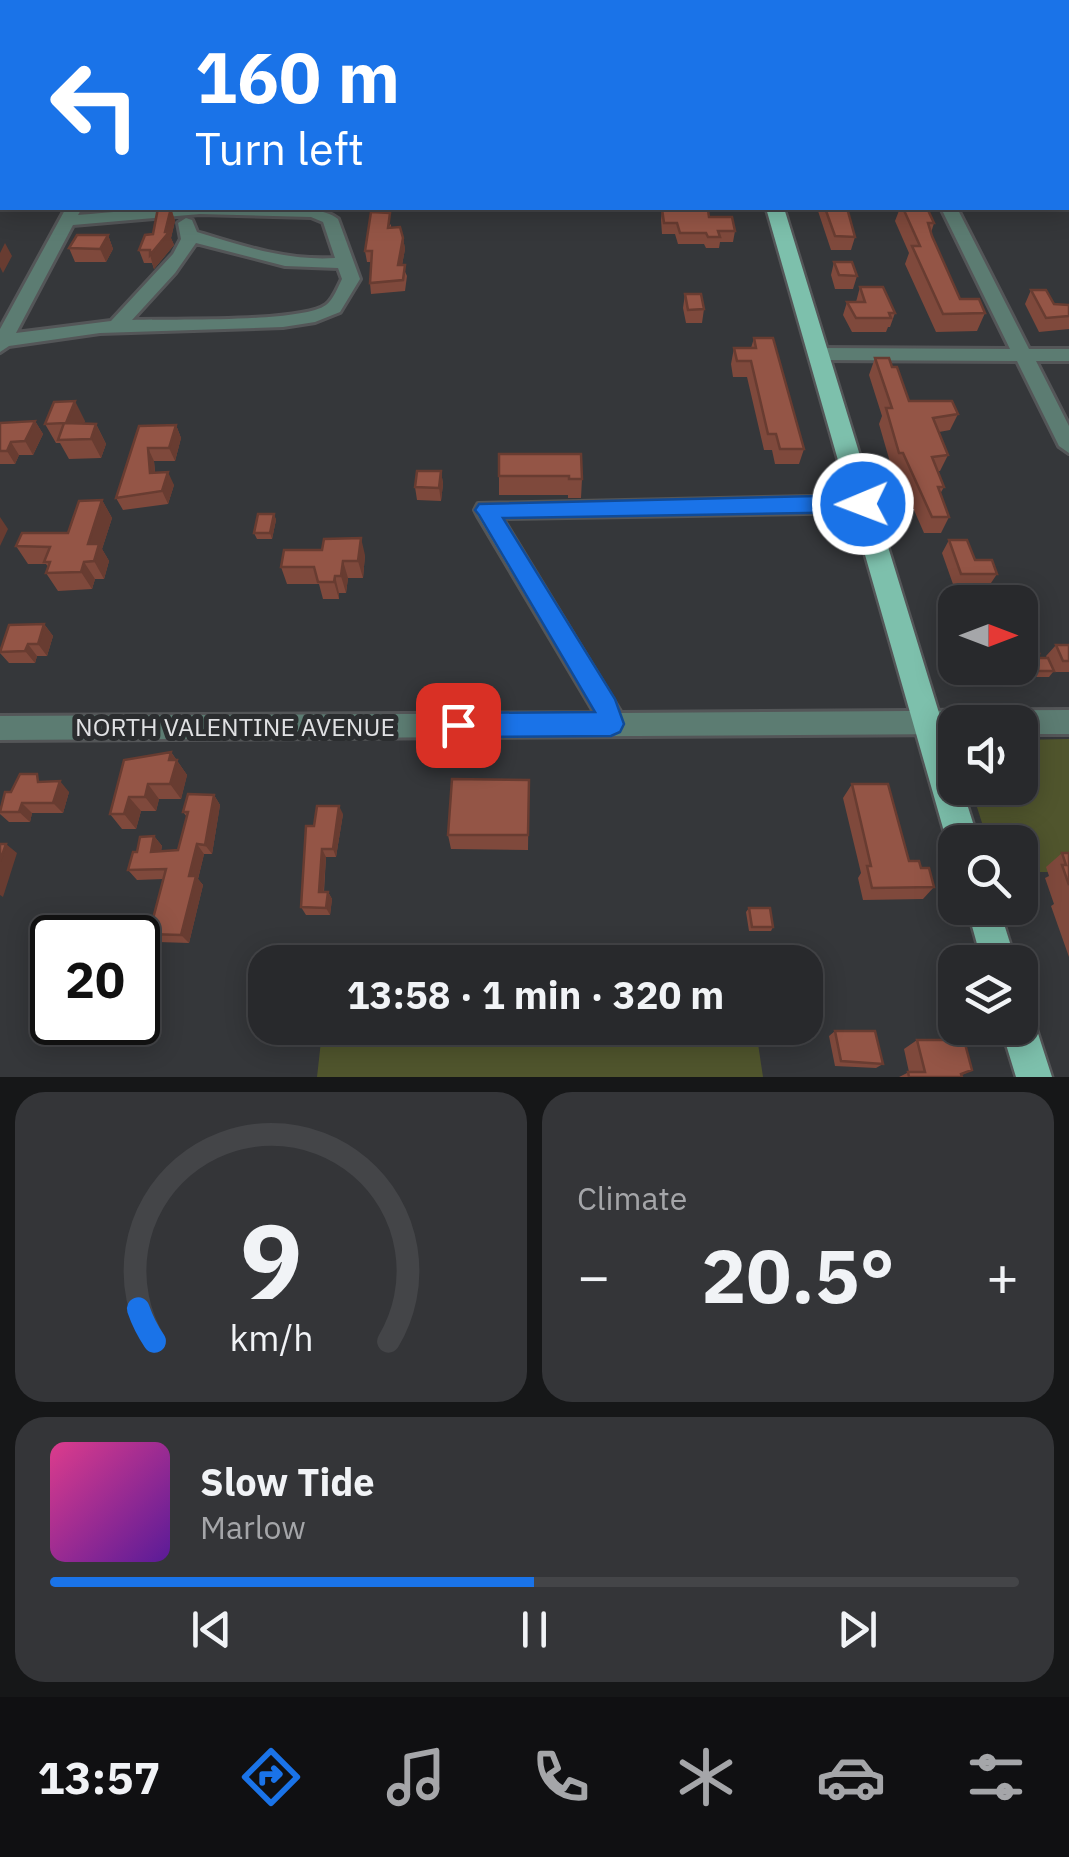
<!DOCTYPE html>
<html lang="en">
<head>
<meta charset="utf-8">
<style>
	:root { --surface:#28292c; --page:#343538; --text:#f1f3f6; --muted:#a5a6a9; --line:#444548; --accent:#1a73e8 }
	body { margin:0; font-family:"IBM Plex Sans",sans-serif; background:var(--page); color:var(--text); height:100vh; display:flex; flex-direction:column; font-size:38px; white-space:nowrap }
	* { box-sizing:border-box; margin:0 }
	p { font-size:32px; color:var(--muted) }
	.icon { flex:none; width:55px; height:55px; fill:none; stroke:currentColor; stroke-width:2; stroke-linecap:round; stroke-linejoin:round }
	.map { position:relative; height:1077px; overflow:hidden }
	.details { display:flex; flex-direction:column; gap:15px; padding:15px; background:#161718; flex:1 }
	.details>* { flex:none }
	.hud { position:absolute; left:0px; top:0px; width:1070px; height:210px; box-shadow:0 5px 25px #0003,0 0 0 2px var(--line); background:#1a73e8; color:#fff; overflow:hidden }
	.needle { width:65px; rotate:90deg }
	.buttons { position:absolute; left:938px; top:585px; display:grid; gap:20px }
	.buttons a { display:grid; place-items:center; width:100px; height:100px; border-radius:20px; background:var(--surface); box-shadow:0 5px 25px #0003,0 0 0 2px var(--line); font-size:50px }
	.speed { position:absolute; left:30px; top:915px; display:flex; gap:20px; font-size:50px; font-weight:700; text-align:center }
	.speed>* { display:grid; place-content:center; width:130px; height:130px; border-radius:50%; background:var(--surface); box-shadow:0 5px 25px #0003,0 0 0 2px var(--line); line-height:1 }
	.speed .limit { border:5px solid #111; border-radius:15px; background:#fff; color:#111 }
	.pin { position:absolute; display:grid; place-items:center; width:85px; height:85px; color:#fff; margin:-42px; border-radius:20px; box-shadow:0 5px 15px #0006 }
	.me { position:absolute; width:110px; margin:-55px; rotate:269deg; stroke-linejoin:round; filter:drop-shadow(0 0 8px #0008) }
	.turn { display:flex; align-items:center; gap:35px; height:210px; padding:0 30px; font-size:45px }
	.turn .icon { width:130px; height:130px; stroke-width:2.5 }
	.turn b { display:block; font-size:70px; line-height:85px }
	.big { font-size:75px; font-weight:700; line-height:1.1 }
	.details .widget { flex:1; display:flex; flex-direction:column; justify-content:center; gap:15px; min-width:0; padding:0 35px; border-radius:30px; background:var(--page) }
	.details .dial { align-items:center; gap:0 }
	.dial svg { height:260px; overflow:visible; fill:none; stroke:var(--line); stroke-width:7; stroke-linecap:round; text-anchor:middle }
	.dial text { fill:var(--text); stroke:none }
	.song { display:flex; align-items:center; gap:30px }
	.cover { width:120px; height:120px; border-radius:15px; background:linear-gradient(135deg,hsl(330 70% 55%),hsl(270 70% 35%)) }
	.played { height:10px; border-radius:5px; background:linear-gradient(90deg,var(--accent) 50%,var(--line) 50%) }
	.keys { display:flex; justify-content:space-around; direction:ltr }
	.heat { display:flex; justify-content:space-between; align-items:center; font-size:55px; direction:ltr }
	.details .tiles { flex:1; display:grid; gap:15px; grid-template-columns:1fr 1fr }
	.widget:last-child { grid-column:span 2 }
	.trip { position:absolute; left:248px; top:945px; width:575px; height:100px; border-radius:30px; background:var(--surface); box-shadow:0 5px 25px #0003,0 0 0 2px var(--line); font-weight:700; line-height:100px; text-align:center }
	.tab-bar { display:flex; height:160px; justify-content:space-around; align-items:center; background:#101012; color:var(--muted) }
	.tab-bar .icon { width:70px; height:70px }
	.tab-bar .current { color:var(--accent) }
	.tab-bar b { font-size:45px; color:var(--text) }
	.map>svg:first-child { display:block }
	.green { fill:#50552d }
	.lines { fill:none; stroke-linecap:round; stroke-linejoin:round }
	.minor-casing { stroke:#545658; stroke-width:6 }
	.major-casing { stroke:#545658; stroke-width:5 }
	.minor { fill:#5c7c72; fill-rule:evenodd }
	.major { fill:#7dc0ac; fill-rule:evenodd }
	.wall { fill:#7f493c }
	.shaded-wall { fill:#683c31 }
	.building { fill:#945546; stroke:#683c31; stroke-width:2.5 }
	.route { fill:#1a73e8; stroke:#114b97; stroke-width:2.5 }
	.labels { text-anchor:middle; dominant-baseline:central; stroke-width:10; stroke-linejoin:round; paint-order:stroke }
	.street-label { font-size:25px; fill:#e0e1e3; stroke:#2b2d2f }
</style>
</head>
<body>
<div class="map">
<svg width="1069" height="1077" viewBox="0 0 1069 1077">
	<rect width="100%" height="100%" fill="#35373a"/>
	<!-- green -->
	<path class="green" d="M1069 739V872H1020V842H988L971 788H1020V740Z
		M757 1037 763 1077H317L321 1041Z"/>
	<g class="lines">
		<!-- minor casing -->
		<g class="minor-casing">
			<path id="minor" d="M66 208H82L78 215C125 211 308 193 338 219L360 279 340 312 315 322 283 327 100 333 9 346 0 352V329ZM200 214 311 217 323 222 335 258C287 261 242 246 197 232L192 220 186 218 178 223 181 239 173 254 111 321 16 333 73 225ZM196 243 285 266 338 268 342 279C338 287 333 300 326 305 301 323 169 319 132 320L175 273Z
				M941 208H957L1029 349H1069V361H1036L1069 426V453L1059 446 1017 361 819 360 810 354 819 348 1010 349Z
				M863 496 874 504 863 512 502 518 621 713 1069 710V734H1020V722H955V734L0 740V716L595 713 478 516 475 510 478 504Z"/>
		</g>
		<!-- major casing -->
		<g class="major-casing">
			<path id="major" d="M705 0H719L720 2H707Z
				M766 208H784L955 765V788H962L979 842H955V854L947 842Z
				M967 908H999L1016 962H982Z
				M1020 1011 1032 1015 1052 1077H1016L1001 1028H1020Z"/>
		</g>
		<!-- minor -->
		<use href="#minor" class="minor"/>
		<!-- major -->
		<use href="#major" class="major"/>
	</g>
	<!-- wall -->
	<path class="wall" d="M94 0H160L159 2H95Z
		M755 0H778L777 2H755Z
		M171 208 175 221 171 238 174 245 154 269 152 263H144L139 250 153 234Z
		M817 208H847L855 237 851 250H831Z
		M872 208H886V210H873Z
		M900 208H927L934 223 931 233 960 299 985 313 977 331 936 332 905 264 909 253 895 221Z
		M662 209 709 217 735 231 733 242H720L719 248H706L704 244H678L675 234H662L661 220Z
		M391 224V227L403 238 405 249 402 265 407 276 405 291 371 294 370 283 372 262H367L365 251Z
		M108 235 113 249 106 262H75L69 248Z
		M834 262 857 276 853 289H835L831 275Z
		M860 287 895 313 890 327H888L886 332H852L843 315 847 302H856Z
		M1031 290 1054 304 1069 305V329L1039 332 1025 304Z
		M685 294 704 309 702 323H686L683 308Z
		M754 338 804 449 799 464H775L772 450H764L747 377H733L731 364 734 348H751Z
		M875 358 892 367 909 401 958 414 950 430 939 432 948 455 940 471H938L944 487 940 494 949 517 941 533H924L896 469H892L879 424 882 416 869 375Z
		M35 421 43 434 33 455H19L15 464H0V423Z
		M85 421 84 423 96 424 106 444 101 458 69 459 60 443H56L45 424Z
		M176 425 181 438 175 461H154L155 472 174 485 168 504 123 510 116 498 139 426Z
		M499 454 582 479 581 498H568V495H499Z
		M441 471 443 484 441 501 417 500 415 487Z
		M102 500 112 518 102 549 109 561 104 579H95L92 589 58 591 46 573 48 567 46 564H28L16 546 68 533Z
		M274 514 276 520 272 539H257L254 533Z
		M949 540 975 560 997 574 989 586 954 587 942 553Z
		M365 555 363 578H348L346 593H339V599H323L319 584H287L281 567Z
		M1020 621 1039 653 1035 658H1047L1046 656 1056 645H1069V672H1053L1049 677H1029L1026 669 976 671 975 668H1020Z
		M44 624 53 636 47 656H37L35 663H9L0 653V648Z
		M171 752 187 775 181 799H159L156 811H141L136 829H122L110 814Z
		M529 780 528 850 451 849 448 835Z
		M44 782 69 792 63 813H32L30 822H9L0 814V808L11 792Z
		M852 784 909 861 921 868 934 887 923 899 863 900 858 878 861 873 843 798Z
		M214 795 220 805 212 854H204L198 879 203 885 189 943 158 942 149 934 164 879 137 880 128 870 137 852 154 836 162 846 161 851 178 850 187 817 183 812Z
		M343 814 336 857H326L324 892H328L332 899 330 915H306L301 907 314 826Z
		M1062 853H1069V957L1051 906 1054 904 1045 878 1049 876 1046 867Z
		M749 908 773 927 771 931H749L746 912Z
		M835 1031 883 1064 876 1068 835 1066 829 1036Z
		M917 1040 972 1070 962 1075V1077H899L909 1072 904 1049Z"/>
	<!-- shaded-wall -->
	<path class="shaded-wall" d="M171 208 175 221 171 238 174 245 154 269 150 255 165 232Z
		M108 235 113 249 106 262 100 249Z
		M403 238 405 249 400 276 398 265Z
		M5 243 12 256 3 273 0 267V253Z
		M75 401 85 421 78 439 66 423Z
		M35 421 43 434 33 455 25 441Z
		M96 424 106 444 101 458 91 439Z
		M176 425 181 438 175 461 169 448Z
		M11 442 19 455 15 464 7 451Z
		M148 448 154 461 156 486 150 473Z
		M441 471 443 484 441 501 439 488Z
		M168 472 174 485 168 504 162 491Z
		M102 500 112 518 102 549 109 561 104 579 94 561 88 544Z
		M274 514 276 520 272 539 270 533Z
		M0 517 8 529 0 546Z
		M361 538 365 555 363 578 358 561Z
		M343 561 348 578 346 593 341 576Z
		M84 562 95 579 92 589 81 572Z
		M335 576 339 593V599L334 582Z
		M44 624 53 636 47 656 38 644Z
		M28 644 37 656 35 663 25 651Z
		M171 752 187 775 181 799 170 784 169 760Z
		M60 781 69 792 63 813 53 803Z
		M148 784 159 799 156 811 145 797Z
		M214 795 220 805 212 854 205 845Z
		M129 797 141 811 136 829 124 814Z
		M22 803 32 813 30 822 19 812Z
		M339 806 343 814 336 857 333 849Z
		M154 836 162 846 159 862 151 852Z
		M6 844 17 853 3 897 0 895V861Z
		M197 844 204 854 198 879 203 885 189 943 181 935 189 876Z
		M322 849 326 857 323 899 319 892Z
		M328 892 332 899 330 915 326 908Z"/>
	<!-- building -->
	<path class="building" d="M100 0H152L150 2Z
		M205 0H246L245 2H204Z
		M158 208H171L165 232H169L150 255V250H139L145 235 153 234Z
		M825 208H847L855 237 835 236Z
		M903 208H927L934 223H928L932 236 960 299H979L985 313 943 314 912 246H920Z
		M662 209 708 210 709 217H732L735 231H718L720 237H708L706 233H680L677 223H664Z
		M371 212 390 213 388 228 400 227 403 238 398 265H405L403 280 370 283 372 251H365Z
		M77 235H108L100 249 69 248Z
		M834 262H852L857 276 839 275Z
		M860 287H883L895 313H889L891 318H856L847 302H865Z
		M1031 290H1046L1054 304 1069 305V316L1046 318Z
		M685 294H701L704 309 688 310Z
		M754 338H773L804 449H780L776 434H768L751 361H737L734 348H756Z
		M875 358H889L892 367H897L909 401H952L958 414 933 418 948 455 932 457 944 487H938L949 517H932L903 453H899L886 408H892Z
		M75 401 66 423 96 424 91 439 58 440 64 423 45 424 54 402Z
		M35 421 25 441 11 442 7 451H0V423Z
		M176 425 169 448H148L150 473 168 472 162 491 116 498 139 426Z
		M499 454H581L582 479H569V476H499Z
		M417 471H441L439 488 415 487Z
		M102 500 88 544H99L94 561 84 562 81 572 46 573 50 562H44L50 547 16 546 22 533H68L79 501Z
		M258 514H274L270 533H254Z
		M361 538 358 561H343L341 576H335L334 582H318L314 567H281L284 550H322L324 539Z
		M949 540H967L975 560H992L997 574H961Z
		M976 597H1009L1011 602H978Z
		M1020 621H1026L1039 653H1020Z
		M44 624 38 644H28L25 651 0 652 9 625Z
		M1056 645H1069V661H1063Z
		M1035 658H1048L1054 671H1034L1031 664Z
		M171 752 169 760H177L170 784H148L145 797H129L124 814H110L124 760Z
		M20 774H37L38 782 60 781 53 803H22L19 812H0L5 792H11Z
		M452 779 529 780 528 835H448Z
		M852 784H888L909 861H919L921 868H929L934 887 872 888 867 866H871Z
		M188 794 214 795 205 845 197 844 189 876H196L181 935 149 934 166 869 128 870 133 852H137L140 837 154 836 151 852 178 850 188 812H183Z
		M317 806H339L333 849H322L319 892H328L326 908 301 907 306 826H314Z
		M0 844H6L0 861Z
		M1062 853H1069V885L1062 865H1066Z
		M749 908H770L773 927H752Z
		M835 1031H875L883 1064 841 1061Z
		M917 1040H964L972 1070 961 1074 962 1077H909L908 1072H925Z"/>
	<!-- route -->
	<path class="route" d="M863 495 874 504 863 512 503 518 615 699 624 724 620 732 611 736 458 737 449 733 445 725 449 717 458 713 595 712 479 515 475 510 479 504Z"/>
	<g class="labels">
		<!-- street labels -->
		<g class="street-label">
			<text x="235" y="726">NORTH VALENTINE AVENUE</text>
		</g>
	</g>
</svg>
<div class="buttons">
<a><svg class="needle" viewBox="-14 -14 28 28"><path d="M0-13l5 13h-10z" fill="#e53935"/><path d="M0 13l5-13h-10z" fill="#a5a6a9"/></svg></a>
<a><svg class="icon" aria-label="sound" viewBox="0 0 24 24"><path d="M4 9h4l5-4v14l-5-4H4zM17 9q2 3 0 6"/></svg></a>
<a><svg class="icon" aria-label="search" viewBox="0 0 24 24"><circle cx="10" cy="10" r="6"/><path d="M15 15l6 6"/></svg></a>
<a><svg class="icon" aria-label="layers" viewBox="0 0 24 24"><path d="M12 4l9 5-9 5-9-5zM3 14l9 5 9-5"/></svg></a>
</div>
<div class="speed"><div class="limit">20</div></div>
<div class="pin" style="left:458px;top:725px;background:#d93025"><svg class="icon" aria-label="arrive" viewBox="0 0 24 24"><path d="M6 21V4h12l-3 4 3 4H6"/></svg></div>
<svg class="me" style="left:863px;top:504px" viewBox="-20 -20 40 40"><circle r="17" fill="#1a73e8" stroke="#fff" stroke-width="3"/><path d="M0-11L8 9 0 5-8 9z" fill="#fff"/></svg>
<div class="trip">13:58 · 1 min · 320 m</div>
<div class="hud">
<div class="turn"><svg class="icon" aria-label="left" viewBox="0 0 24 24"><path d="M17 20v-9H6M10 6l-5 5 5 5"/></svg><div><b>160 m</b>Turn left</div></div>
</div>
</div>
<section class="details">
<div class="tiles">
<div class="widget dial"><svg viewBox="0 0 100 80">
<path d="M14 69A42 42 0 1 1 86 69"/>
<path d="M14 69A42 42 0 0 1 9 59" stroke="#1a73e8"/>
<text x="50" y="56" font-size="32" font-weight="700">9</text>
<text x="50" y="72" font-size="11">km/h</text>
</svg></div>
<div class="widget"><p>Climate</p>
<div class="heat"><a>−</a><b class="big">20.5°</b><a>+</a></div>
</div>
<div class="widget">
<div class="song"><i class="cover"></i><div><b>Slow Tide</b><p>Marlow</p></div></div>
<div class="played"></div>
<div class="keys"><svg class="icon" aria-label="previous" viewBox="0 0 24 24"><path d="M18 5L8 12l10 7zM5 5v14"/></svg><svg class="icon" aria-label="pause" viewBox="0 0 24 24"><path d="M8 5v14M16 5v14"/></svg><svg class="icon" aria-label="next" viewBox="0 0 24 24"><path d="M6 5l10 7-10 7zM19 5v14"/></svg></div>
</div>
</div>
</section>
<nav class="tab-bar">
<b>13:57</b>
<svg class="icon current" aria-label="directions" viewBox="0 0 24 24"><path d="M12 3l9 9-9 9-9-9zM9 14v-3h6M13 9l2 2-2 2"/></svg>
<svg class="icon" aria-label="music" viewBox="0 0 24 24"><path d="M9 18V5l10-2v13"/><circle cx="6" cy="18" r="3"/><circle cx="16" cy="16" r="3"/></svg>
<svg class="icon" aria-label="phone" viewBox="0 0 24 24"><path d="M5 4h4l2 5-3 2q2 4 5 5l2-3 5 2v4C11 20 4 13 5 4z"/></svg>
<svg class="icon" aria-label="climate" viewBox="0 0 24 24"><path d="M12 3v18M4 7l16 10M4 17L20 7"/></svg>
<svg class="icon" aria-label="car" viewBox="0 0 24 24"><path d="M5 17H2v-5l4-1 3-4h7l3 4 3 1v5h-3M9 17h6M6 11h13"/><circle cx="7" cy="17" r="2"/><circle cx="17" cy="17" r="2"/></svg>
<svg class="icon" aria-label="filters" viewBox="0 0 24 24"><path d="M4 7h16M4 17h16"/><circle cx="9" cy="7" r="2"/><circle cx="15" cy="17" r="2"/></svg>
</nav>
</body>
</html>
